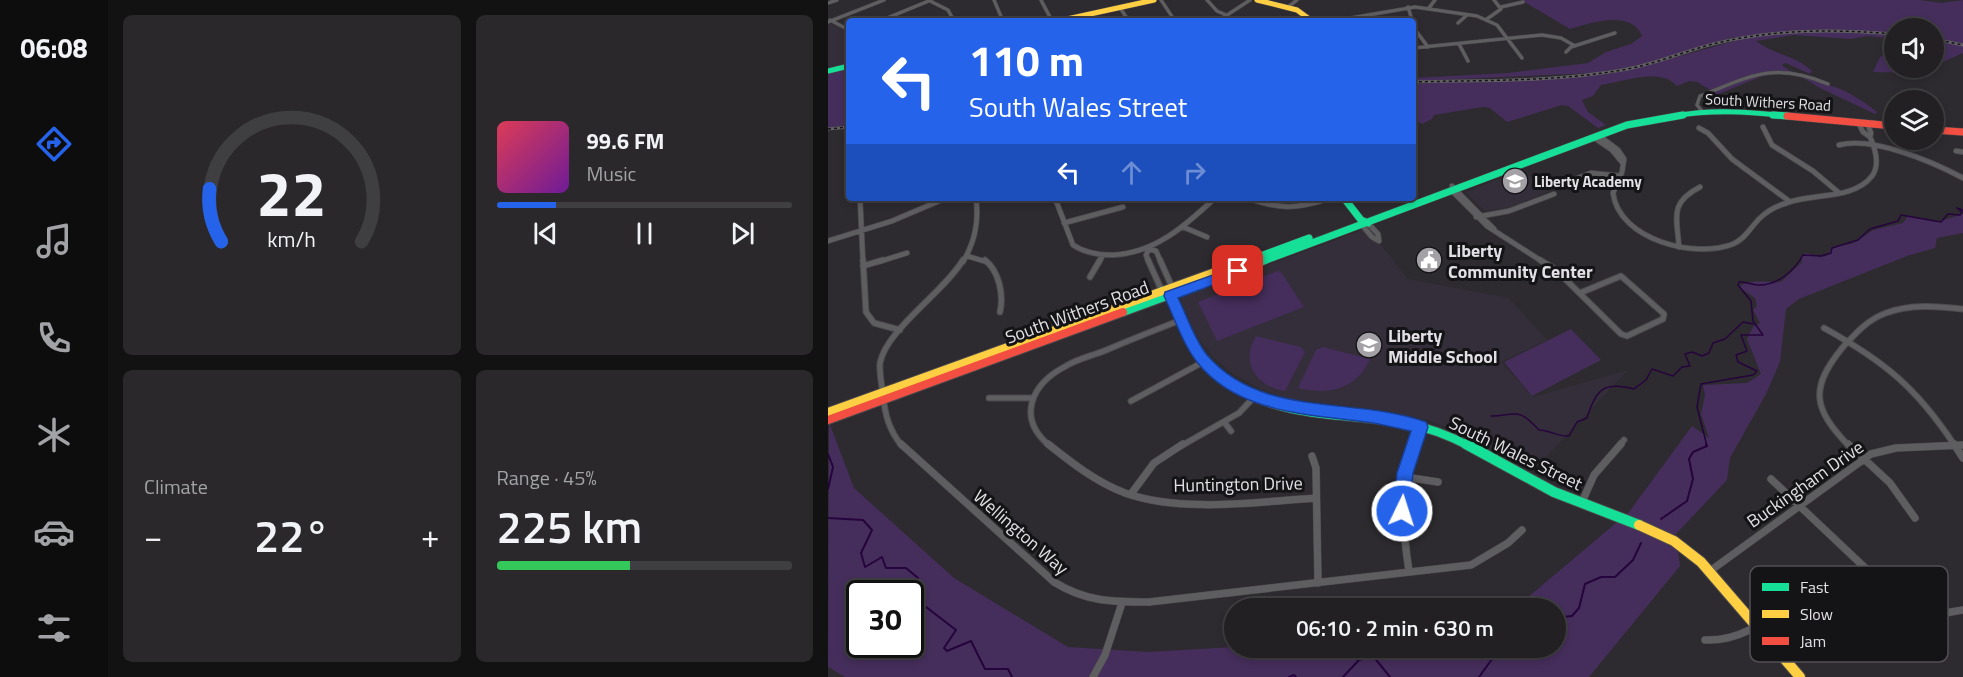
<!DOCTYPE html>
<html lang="en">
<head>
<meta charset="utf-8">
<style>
	:root { --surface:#222023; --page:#2a282b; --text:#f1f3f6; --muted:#a2a3a6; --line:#3f3e41; --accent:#2563eb }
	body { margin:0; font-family:"Titillium Web",sans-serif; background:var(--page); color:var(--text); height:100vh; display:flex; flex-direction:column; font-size:22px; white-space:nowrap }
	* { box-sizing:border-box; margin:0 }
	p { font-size:20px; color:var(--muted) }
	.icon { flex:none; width:33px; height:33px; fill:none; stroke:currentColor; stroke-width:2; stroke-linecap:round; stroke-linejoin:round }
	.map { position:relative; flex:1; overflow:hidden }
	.side { display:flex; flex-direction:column; gap:15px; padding:15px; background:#131213; width:720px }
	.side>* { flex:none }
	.guide { position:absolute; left:18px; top:18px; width:570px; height:183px; border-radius:6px; box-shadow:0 3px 9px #0003,0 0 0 2px var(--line); background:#2563eb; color:#fff; overflow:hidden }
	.tools { position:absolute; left:1056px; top:18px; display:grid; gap:12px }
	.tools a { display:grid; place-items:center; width:60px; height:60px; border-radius:50%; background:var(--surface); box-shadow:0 3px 9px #0003,0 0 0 2px var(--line); font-size:30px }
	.speed { position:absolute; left:18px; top:580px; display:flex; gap:12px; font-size:30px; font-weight:700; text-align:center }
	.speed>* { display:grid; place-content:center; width:78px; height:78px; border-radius:50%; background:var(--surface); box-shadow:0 3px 9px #0003,0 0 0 2px var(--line); line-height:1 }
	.speed .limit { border:3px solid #111; border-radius:9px; background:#fff; color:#111 }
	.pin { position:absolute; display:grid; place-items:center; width:51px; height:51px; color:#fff; margin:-26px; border-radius:12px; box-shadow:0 3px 9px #0006 }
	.me { position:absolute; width:66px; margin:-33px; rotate:4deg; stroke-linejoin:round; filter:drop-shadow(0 0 4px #0008) }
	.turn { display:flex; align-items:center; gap:21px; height:126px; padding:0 24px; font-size:27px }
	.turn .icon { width:78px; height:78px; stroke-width:2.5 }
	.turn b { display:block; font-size:42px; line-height:51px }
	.lanes { display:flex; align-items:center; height:57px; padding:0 24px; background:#0003; justify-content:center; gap:30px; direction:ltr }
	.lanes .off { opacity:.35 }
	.big { font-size:45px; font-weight:600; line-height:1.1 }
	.side .widget { flex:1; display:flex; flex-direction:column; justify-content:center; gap:9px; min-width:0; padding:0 21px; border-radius:9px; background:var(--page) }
	.side .dial { align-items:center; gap:0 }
	.dial svg { height:156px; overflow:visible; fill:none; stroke:var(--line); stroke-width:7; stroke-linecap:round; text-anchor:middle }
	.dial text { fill:var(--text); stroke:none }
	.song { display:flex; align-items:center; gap:18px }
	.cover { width:72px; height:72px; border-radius:9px; background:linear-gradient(135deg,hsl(350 70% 55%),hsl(280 70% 35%)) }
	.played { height:6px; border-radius:3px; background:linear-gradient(90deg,var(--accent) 20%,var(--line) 20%) }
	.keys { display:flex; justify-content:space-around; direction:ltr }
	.heat { display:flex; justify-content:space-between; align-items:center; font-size:33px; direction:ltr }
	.charge { height:9px; border-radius:4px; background:linear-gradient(90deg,#34c759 45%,var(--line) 0) }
	.side .tiles { flex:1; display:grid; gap:15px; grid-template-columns:repeat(2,1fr) }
	.trip { position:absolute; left:396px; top:598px; width:342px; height:60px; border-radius:30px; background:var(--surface); box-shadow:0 3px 9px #0003,0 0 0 2px var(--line); font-weight:600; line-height:60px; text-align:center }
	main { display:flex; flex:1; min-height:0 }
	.menu { display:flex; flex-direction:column; width:108px; justify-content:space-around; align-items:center; background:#0e0d0e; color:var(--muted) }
	.menu .icon { width:42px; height:42px }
	.menu .active { color:var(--accent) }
	.menu b { font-size:27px; color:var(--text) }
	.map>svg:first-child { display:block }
	.built { fill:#332e39 }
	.green { fill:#452e5b; fill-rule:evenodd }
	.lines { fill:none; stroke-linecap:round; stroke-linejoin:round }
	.stream-far1 { stroke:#26043d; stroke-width:1.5 }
	.stream { stroke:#26043d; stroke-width:2 }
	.street-far3-casing { stroke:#4b494c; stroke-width:4 }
	.street-far2-casing { stroke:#4b494c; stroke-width:6 }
	.street-far1-casing { stroke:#4b494c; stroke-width:7 }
	.street-casing { stroke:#4b494c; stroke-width:8 }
	.fast-far3-casing { stroke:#4b494c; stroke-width:6 }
	.fast-far2-casing { stroke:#4b494c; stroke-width:8 }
	.fast-far1-casing { stroke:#4b494c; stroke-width:10 }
	.fast-casing { stroke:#4b494c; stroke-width:12 }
	.slow-far2-casing { stroke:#4b494c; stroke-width:6 }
	.slow-far1-casing { stroke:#4b494c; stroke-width:10 }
	.slow-casing { stroke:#4b494c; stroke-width:12 }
	.jam-far1-casing { stroke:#4b494c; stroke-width:8 }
	.jam-casing { stroke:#4b494c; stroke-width:10 }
	.street-far3 { stroke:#5e5d5f; stroke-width:3 }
	.street-far2 { stroke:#5e5d5f; stroke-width:4.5 }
	.street-far1 { stroke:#5e5d5f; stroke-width:5 }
	.street { stroke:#5e5d5f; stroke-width:7 }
	.fast-far3 { stroke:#16e098; stroke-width:5 }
	.fast-far2 { stroke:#16e098; stroke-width:7 }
	.fast-far1 { stroke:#16e098; stroke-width:8 }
	.fast { stroke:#16e098; stroke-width:10 }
	.slow-far2 { stroke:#ffcf43; stroke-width:5 }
	.slow-far1 { stroke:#ffcf43; stroke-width:8 }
	.slow { stroke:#ffcf43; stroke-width:10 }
	.jam-far1 { stroke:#f24e42; stroke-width:7 }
	.jam { stroke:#f24e42; stroke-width:8 }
	.rail-casing { stroke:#636165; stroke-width:3 }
	.rail { stroke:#141316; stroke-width:1.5; stroke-dasharray:3; stroke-linecap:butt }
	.route { fill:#2563eb; stroke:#184099; stroke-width:1.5 }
	.labels { text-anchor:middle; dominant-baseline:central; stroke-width:6; stroke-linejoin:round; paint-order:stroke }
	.far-street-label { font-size:15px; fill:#e2e0e4; stroke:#141316 }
	.far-poi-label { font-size:15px; font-weight:bold; fill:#e2e0e4; stroke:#141316; text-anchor:start }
	.poi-label { font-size:18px; font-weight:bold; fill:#e2e0e4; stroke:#141316; text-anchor:start }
	.street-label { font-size:18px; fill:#e2e0e4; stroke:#141316 }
	.key { fill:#141316; stroke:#525054; stroke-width:1.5 }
	.key-label { font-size:16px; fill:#e2e0e4 }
</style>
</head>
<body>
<main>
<nav class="menu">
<b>06:08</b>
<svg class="icon active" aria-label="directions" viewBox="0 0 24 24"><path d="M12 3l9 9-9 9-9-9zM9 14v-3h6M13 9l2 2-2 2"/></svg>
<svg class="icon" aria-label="music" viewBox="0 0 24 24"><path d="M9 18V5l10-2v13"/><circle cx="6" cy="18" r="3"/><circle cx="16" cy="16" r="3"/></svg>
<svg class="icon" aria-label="phone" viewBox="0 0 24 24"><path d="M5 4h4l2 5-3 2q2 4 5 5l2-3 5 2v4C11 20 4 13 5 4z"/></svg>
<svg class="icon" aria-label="climate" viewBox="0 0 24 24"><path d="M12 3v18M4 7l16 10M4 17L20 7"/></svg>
<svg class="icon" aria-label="car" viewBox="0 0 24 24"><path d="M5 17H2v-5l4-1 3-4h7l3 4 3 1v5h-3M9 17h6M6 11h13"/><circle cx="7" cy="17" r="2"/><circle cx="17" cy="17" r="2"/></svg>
<svg class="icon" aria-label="filters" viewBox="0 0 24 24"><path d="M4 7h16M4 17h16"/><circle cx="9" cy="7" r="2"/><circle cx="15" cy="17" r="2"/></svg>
</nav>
<section class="side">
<div class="tiles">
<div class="widget dial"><svg viewBox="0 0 100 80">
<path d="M14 69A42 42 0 1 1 86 69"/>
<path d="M14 69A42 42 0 0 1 8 42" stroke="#2563eb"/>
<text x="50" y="56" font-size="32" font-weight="700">22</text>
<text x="50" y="72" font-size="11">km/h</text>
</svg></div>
<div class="widget">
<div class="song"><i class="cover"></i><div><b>99.6 FM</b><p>Music</p></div></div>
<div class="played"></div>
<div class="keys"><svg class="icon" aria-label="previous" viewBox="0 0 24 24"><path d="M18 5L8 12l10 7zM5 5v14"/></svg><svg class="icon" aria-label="pause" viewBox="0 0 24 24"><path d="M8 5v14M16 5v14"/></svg><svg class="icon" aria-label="next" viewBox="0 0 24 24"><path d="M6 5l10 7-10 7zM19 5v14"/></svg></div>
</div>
<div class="widget"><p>Climate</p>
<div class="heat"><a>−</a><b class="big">22°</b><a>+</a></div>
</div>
<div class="widget"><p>Range · 45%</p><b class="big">225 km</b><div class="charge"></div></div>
</div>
</section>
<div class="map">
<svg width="1135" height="677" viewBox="0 0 1135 677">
	<rect width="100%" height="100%" fill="#2d2b2f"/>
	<!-- built -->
	<path class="built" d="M0 23 14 28 21 34V65L0 69Z
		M695 170 720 192 683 207 660 211 656 210 638 192Z
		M540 228 580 279 681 298 719 340 673 362 705 397 800 370 704 472 651 441 603 421 559 411 456 398 432 389 405 374 387 359 368 335 352 300 353 297Z"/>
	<!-- green -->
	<path class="green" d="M693 0H1091L1114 3 1135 0V53L1106 66V28H1066V39L1040 36 1022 39 966 35 928 41C946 55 968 55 984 71L982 74 958 63 954 65C963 74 993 83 1007 87 1021 92 1037 102 1049 112L1047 114 992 88 967 73 952 72 932 77 876 100 875 97 886 92 869 82 861 81 849 86C832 67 795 82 773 85L765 96 754 100 760 112 778 125 770 128 740 106 734 105 679 122 662 108 655 107 606 115 604 119 594 124 585 119V84L780 74 820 65 910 40 906 37 808 66 766 73 585 81V78L680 73 760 63 778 52 803 44 814 36C803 9 762 23 742 29Z
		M1066 48V68H1101L1088 73 1045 72 1052 57Z
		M21 69V125L0 128V73Z
		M1135 214V233L1109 238 1107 248 1079 256 971 299 958 309 952 362 938 394 902 458 899 480 848 534 852 566 761 677H17L0 667 1 422 26 488 126 578 240 647 320 652 406 647 728 648V609H686L801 512 864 426 881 438 873 414 877 395 875 385 919 383 933 374 919 339 925 327 932 323 925 310 929 306 927 298 911 287C922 278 939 283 953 282L974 262V256L978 253 992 257 999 256 1004 248 1026 243 1045 230 1075 223 1080 216 1109 222ZM32 594H82V645H32Z
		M450 271 453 272 476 307 389 341 370 302Z
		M743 329 773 360 704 396 676 362Z
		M428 336 473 347 477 352 457 391C428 387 412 362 428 336Z
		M495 347 542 359C529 389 500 396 470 388L488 350Z"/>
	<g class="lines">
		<!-- stream-far1 -->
		<path class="stream-far1" d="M663 416C689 415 690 407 711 430 722 430 730 437 741 436L749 422 759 418C768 389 776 381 806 389L818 380 824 369 845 376 854 367 862 366 857 354 864 352 874 356 881 353 885 343 897 339 915 322 925 324
			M879 446 869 407 873 384 925 375 929 371 910 362 908 355 919 351 913 335H935L925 321 923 301 910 285 911 282C918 281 924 285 931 285 950 285 966 271 975 255L993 256 1003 253 1004 248 1030 240 1042 229 1070 221 1073 215 1113 222 1120 214 1132 215 1134 212 1129 208 1135 210"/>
		<!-- stream -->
		<path class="stream" d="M0 454 5 467 0 489
			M0 518 35 520 44 530 33 553 37 567 54 557 58 568H78L90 578 89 600 128 630 116 648 119 651 143 641 157 669H180L184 677
			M833 519 859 501 865 479 861 459 865 452 879 446 878 444
			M728 631 732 629 735 617 744 616 751 608 757 584 773 577H787L805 560 813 543
			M461 677 466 675 468 677
			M515 677 531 660 545 656 562 677
			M651 677 672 648"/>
		<!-- street-far3 casing -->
		<g class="street-far3-casing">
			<path id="street-far3" d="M166 0 175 21
				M213 0 224 21
				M333 0 347 21
				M379 0 389 11 398 15
				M102 1 120 10 126 21
				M0 3 9 0
				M460 7 469 0
				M580 7 585 23
				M673 7 695 2
				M292 8 301 21
				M601 8 607 0
				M64 16 76 21
				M659 19 673 9 666 0
				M2 20 21 30
				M52 21 103 0
				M390 21 422 0
				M505 21 587 7 649 16 669 25 694 58
				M0 22 56 0
				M630 23 639 15
				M585 27 600 47
				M631 44 640 61
				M585 48 714 35 733 38 747 46
				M738 52 743 47 787 33
				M874 111 869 105 872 96C923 76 946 61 1000 84"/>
		</g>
		<!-- street-far2 casing -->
		<g class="street-far2-casing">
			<path id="street-far2" d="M1030 122 1035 132 1042 137 1043 133 1039 123
				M935 127 944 145 985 171 1010 192
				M871 128 880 133 904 159 961 201
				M770 135 790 150 796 159 794 172 785 193C791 240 867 259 905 244 917 239 923 227 931 219 939 211 948 206 959 203 984 193 1026 200 1044 176 1052 165 1047 148 1042 137
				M765 137 784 150 794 162
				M1011 145C1045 136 1105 162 1135 178
				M1128 151 1135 152
				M750 178 763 173 792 176
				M624 186 625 192 659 226 715 262
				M627 189 666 229
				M32 198 35 262
				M227 198 245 245C257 253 270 255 285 255 327 253 357 226 387 198
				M419 198C453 210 469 209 503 198
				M648 217 681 211 726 194
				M236 223 295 207
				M540 223 550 234 551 241
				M534 225 544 237 551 241
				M355 227 379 237
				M0 241 64 221 118 198
				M851 247C849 217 841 203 872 187
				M139 256 159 262
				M50 262 79 253
				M135 262C147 241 151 222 148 198
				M271 262 275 255
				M321 262 318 255 321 249 328 251 333 262"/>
		</g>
		<!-- street-far1 casing -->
		<g class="street-far1-casing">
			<path id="street-far1" d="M35 260 38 312 46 323 72 330
				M157 260C171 271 176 295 172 312
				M320 260 334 291
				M332 260 344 287
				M712 260 727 269 793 334 799 336 835 319 836 314 793 276 752 293
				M35 266 55 260
				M262 277 272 260
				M996 328C1056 361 1089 388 1127 446
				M161 398H205
				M303 401 377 361
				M396 422 403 431
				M74 446C61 430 57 415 55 395 54 385 51 373 52 363 58 330 116 292 135 260
				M222 446C188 418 203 384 238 366 249 359 263 356 276 351 302 340 327 330 353 320
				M353 446 411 413 427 396
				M586 446 593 427
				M791 446 796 440
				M1021 446C985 409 981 388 1015 347 1028 333 1039 320 1058 313 1082 304 1109 306 1135 309
				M1123 446 1135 445"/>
		</g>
		<!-- street casing -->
		<g class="street-casing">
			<path id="street" d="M73 444 226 582C258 602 285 602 321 602L643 565 680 543 694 530
				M220 444C244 463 268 482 297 493 353 513 429 502 488 498
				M1020 444 1062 483 1087 518
				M1126 444 1135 458
				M484 456 488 468 490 583
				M577 477 610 482
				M943 479 1068 597 1100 611 1117 613 1135 610
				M303 494 326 463 355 444
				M754 502 766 475 793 444
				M581 571C574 527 572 487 587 444
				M882 571 1043 454 1068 448 1135 445
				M877 640C911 641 932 625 958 605
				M265 677 277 655 294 603"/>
		</g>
		<!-- fast-far3 casing -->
		<g class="fast-far3-casing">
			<path id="fast-far3" d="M0 71 21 66
				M847 116C885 109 921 112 959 116"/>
		</g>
		<!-- fast-far2 casing -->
		<g class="fast-far2-casing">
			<path id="fast-far2" d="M945 115 959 116
				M516 198 533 220 540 223
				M416 262 481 238
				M433 262 799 125 855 115"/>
		</g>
		<!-- fast-far1 casing -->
		<g class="fast-far1-casing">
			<path id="fast-far1" d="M387 272 420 260
				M334 291C349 303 353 321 361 338 372 359 388 375 408 387 459 420 524 413 581 424 602 428 622 436 641 446
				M295 312 437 260"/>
		</g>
		<!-- fast casing -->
		<g class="fast-casing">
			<path id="fast" d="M638 444 726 492 811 525"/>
		</g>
		<!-- slow-far2 casing -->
		<g class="slow-far2-casing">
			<path id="slow-far2" d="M429 0 469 10 484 21
				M230 21 326 0"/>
		</g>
		<!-- slow-far1 casing -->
		<g class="slow-far1-casing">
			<path id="slow-far1" d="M0 412 387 272"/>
		</g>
		<!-- slow casing -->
		<g class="slow-casing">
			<path id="slow" d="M811 525 846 541 873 562 972 677"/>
		</g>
		<!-- jam-far1 casing -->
		<g class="jam-far1-casing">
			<path id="jam-far1" d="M959 116 1066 126
				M1106 130 1135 132"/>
		</g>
		<!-- jam casing -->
		<g class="jam-casing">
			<path id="jam" d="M0 420 295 312"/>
		</g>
		<!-- street-far3 -->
		<use href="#street-far3" class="street-far3"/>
		<!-- street-far2 -->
		<use href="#street-far2" class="street-far2"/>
		<!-- street-far1 -->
		<use href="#street-far1" class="street-far1"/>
		<!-- street -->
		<use href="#street" class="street"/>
		<!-- fast-far3 -->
		<use href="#fast-far3" class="fast-far3"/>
		<!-- fast-far2 -->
		<use href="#fast-far2" class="fast-far2"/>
		<!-- fast-far1 -->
		<use href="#fast-far1" class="fast-far1"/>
		<!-- fast -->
		<use href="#fast" class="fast"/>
		<!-- slow-far2 -->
		<use href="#slow-far2" class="slow-far2"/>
		<!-- slow-far1 -->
		<use href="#slow-far1" class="slow-far1"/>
		<!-- slow -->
		<use href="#slow" class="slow"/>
		<!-- jam-far1 -->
		<use href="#jam-far1" class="jam-far1"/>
		<!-- jam -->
		<use href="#jam" class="jam"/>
		<!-- rail casing -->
		<g class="rail-casing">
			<path id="rail" d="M1106 39 1135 45
				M585 82C654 80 725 82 794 70 825 65 854 52 885 44 945 29 1005 29 1066 34
				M0 129 21 127"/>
		</g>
		<!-- rail -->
		<use href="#rail" class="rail"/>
	</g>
	<!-- route -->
	<path class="route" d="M410 266 416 271 414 274 350 298C359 316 366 339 379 355 434 419 526 396 598 422L600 427 585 473 580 517 574 519 568 517 565 511 569 473 583 431C568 428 553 424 538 422 479 414 409 413 369 362 354 343 346 316 336 296L337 292Z"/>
	<!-- icons -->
	<defs>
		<g id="school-disc" transform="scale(1.35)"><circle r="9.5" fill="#a3a1a5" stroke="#141316"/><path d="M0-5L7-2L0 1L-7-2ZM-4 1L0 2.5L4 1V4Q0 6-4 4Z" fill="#fff"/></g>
		<g id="civic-disc" transform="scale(1.35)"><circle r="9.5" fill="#a3a1a5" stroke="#141316"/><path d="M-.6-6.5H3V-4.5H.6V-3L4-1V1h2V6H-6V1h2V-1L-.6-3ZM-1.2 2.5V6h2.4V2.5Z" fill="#fff"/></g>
	</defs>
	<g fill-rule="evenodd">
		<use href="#school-disc" x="687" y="181"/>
		<use href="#civic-disc" x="601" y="260"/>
		<use href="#school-disc" x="541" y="345"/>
	</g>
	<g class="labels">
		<!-- far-street labels -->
		<g class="far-street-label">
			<text transform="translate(940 102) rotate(3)">South Withers Road</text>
		</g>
		<!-- far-poi labels -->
		<g class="far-poi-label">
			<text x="706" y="181">Liberty Academy</text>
		</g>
		<!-- poi labels -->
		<g class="poi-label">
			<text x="620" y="250">Liberty<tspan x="620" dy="21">Community Center</tspan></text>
			<text x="560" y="335">Liberty<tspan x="560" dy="21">Middle School</tspan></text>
		</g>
		<!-- street labels -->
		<g class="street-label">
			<text transform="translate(249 312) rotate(-20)">South Withers Road</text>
			<text transform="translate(688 453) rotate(26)">South Wales Street</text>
			<text transform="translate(410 484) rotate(-1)">Huntington Drive</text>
			<text transform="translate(977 484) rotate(-35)">Buckingham Drive</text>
			<text transform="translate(193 532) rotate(41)">Wellington Way</text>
		</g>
	</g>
	<!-- legend -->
	<rect x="922" y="566" width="198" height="96" rx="9" class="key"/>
	<rect x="934" y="583" width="27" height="8" fill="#16e098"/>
	<rect x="934" y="610" width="27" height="8" fill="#ffcf43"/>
	<rect x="934" y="637" width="27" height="8" fill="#f24e42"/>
	<g class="key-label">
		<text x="972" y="593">Fast</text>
		<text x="972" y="620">Slow</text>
		<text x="972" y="647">Jam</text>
	</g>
</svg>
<div class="tools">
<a><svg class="icon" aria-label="sound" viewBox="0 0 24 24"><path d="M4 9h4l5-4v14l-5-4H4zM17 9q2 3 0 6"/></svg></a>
<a><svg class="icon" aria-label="layers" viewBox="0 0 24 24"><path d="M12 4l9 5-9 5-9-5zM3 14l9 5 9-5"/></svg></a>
</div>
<div class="speed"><div class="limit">30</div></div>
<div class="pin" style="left:410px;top:271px;background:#d93025"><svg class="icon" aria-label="arrive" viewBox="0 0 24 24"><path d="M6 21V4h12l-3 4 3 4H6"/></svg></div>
<svg class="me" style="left:574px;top:511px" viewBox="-20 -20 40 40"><circle r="17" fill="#2563eb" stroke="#fff" stroke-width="3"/><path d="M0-11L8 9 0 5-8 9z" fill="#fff"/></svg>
<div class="trip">06:10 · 2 min · 630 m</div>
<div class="guide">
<div class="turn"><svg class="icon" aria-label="left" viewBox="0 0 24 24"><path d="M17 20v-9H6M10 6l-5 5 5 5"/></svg><div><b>110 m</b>South Wales Street</div></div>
<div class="lanes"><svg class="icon" aria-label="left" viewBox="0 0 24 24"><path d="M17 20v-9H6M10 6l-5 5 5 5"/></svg><svg class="icon off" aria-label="ahead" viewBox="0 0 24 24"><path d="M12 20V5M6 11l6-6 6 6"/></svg><svg class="icon off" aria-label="right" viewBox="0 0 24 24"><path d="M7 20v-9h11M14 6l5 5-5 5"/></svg></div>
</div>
</div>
</main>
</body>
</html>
